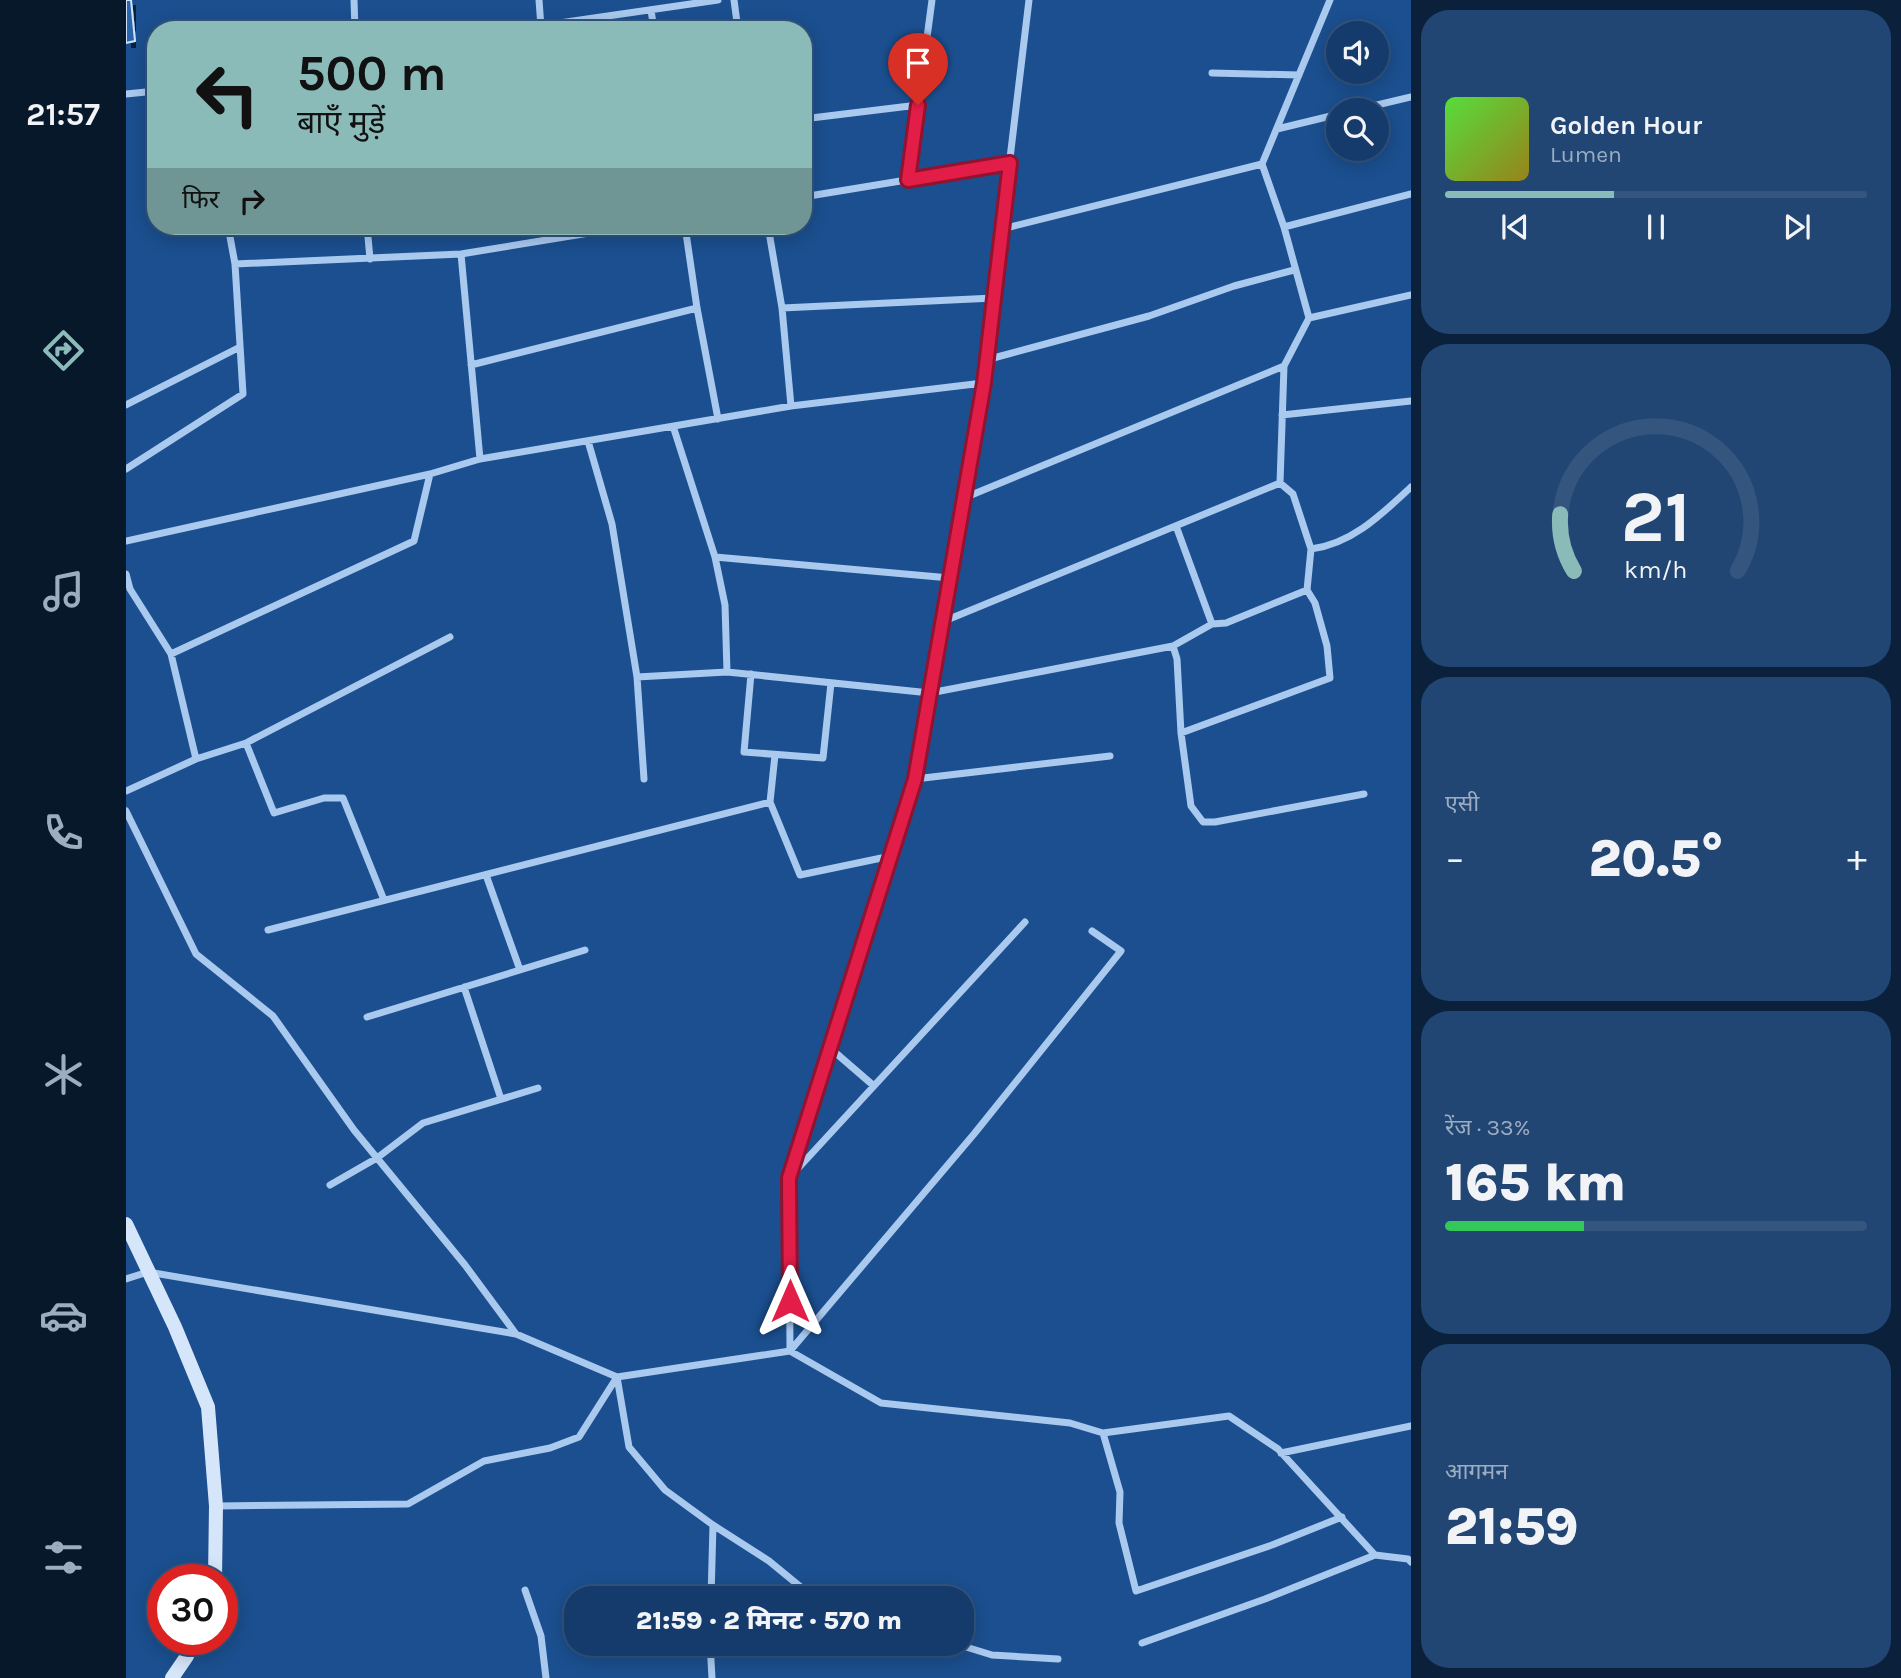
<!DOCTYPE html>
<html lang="hi">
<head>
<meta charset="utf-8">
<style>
	:root { --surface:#143b6b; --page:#214673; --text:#f1f3f6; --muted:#9dadc1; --line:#33557e; --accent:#8bbbb9 }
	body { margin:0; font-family:Karla,"Noto Sans Devanagari",sans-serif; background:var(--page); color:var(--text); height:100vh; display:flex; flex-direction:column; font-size:26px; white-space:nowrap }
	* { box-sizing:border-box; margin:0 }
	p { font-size:23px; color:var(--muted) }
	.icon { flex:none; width:38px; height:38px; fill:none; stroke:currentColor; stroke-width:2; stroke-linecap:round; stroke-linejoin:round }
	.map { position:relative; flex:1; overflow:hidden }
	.panel { display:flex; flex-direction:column; gap:10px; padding:10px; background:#0b203b; width:490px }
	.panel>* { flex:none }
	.guide { position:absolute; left:21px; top:21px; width:665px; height:214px; border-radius:28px; box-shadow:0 4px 18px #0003,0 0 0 2px var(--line); background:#8bbbb9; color:#111; overflow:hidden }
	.buttons { position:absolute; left:1200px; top:21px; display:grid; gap:14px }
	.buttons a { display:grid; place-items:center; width:63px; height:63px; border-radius:50%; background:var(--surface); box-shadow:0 4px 18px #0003,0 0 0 2px var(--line); font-size:35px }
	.speed { position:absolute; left:21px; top:1564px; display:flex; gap:14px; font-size:35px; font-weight:700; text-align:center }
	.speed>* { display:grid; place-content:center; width:91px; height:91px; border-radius:50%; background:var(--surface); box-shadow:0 4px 18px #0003,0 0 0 2px var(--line); line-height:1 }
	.speed .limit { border:10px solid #d22; background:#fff; color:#111 }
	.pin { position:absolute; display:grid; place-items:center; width:60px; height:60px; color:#fff; margin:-72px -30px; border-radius:50% 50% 50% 0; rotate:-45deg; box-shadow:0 0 7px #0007 }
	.pin .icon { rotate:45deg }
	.me { position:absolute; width:77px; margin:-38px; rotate:0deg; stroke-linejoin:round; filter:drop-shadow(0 0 5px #0008) }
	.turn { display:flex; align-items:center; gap:24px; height:147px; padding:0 35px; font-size:32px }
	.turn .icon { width:91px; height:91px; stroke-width:2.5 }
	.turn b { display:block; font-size:49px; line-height:60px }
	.then { display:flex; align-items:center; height:66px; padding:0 35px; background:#0003; gap:14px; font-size:26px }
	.big { font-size:52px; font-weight:800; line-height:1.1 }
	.panel .tile { flex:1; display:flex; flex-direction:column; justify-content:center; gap:10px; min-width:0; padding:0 24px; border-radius:28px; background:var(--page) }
	.panel .dial { align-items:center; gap:0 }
	.dial svg { height:182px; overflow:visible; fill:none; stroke:var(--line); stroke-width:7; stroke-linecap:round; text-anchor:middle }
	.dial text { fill:var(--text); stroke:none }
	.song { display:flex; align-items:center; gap:21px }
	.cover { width:84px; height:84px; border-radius:10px; background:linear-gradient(135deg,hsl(110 70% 55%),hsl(50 70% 35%)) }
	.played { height:7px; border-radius:4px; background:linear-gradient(90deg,var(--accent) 40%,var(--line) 40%) }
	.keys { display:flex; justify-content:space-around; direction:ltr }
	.heat { display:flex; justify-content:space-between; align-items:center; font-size:38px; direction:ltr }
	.charge { height:10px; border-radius:5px; background:linear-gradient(90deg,#34c759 33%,var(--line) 0) }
	.trip { position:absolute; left:438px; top:1586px; width:410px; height:70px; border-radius:28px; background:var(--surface); box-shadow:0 4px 18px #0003,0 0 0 2px var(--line); font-weight:800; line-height:70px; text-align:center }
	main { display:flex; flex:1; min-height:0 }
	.tab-bar { display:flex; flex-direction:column; width:126px; justify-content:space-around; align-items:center; background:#08182b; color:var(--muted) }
	.tab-bar .icon { width:49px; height:49px }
	.tab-bar .selected { color:var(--accent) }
	.tab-bar b { font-size:32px; color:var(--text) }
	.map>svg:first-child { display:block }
	.building { fill:#2a66ad; stroke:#cfe3fa; stroke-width:2; filter:url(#shadow) }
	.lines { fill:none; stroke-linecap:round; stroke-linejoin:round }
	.street { stroke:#a9c9ee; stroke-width:7 }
	.secondary { stroke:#d6e6fa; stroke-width:14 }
	.route-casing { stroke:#92132f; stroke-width:18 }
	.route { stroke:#e11d48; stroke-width:12 }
</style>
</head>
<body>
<main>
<nav class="tab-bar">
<b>21:57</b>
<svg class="icon selected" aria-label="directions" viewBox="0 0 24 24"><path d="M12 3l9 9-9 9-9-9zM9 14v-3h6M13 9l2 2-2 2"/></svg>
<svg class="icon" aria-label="music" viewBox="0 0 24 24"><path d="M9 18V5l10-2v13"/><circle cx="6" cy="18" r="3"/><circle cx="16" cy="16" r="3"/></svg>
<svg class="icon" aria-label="phone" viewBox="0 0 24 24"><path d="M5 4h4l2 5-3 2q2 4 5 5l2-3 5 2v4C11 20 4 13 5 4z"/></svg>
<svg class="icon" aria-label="climate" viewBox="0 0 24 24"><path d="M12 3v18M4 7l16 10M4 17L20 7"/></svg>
<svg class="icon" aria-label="car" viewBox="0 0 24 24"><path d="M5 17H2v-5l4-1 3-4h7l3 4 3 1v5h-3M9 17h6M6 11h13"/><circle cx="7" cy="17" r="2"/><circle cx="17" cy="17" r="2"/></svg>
<svg class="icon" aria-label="filters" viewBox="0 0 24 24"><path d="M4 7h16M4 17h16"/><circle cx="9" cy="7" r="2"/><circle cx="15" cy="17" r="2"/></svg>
</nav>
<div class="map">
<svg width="1285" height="1678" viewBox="0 0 1285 1678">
	<defs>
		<filter id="shadow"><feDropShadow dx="6" dy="6" stdDeviation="0" flood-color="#0009"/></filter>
	</defs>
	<rect width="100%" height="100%" fill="#1b4f8f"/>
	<!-- building -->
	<path class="building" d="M0 0H5L9 41 0 43Z"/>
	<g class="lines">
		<!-- street -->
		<path class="street" d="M228 0 229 30
			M413 0 415 27
			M608 0 612 30
			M525 10 528 30
			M385 30 592 0
			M1086 73 1173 75
			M0 94 30 91
			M1230 110 1285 97
			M677 119 792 105
			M1151 129 1213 114
			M782 180 806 0
			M677 197 884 163
			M102 226 109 264 335 254 506 226
			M241 226 244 259
			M430 226 431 238
			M559 226 571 308 592 419
			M642 226 656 308 665 406
			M1158 227 1285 194
			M876 229 1136 164 1204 0
			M335 254 354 459 665 406 857 383
			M656 308 868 298
			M1183 318 1285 295
			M860 360 1023 316 1108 286 1168 270
			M345 365 571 308
			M0 405 114 347
			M1156 415 1285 401
			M547 426 589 557 824 578
			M462 441 486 524 511 677
			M0 469 117 394 109 264
			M838 498 1158 366 1183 318 1158 227 1136 164
			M1050 526 1086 624
			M0 541 304 474
			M1185 549C1226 544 1256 514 1285 487
			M589 557 599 605 601 672 804 693 1047 646 1086 624 1100 623 1181 590
			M0 574 4 589 45 654 70 759 0 791
			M816 622 1154 483 1158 366
			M1047 646 1051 659 1055 733 1065 806 1077 822H1089L1238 794
			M45 654 288 541 304 474 354 459
			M625 674 618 752 697 758 705 683
			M1055 733 1204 678 1201 646 1189 603 1181 590 1185 549 1167 494 1154 483
			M120 743 148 813 198 798H217L258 900
			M70 759 120 743 324 637
			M518 779 511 677 601 672
			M789 779 984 756
			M644 802 649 755
			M0 811 70 954 147 1016 228 1130 339 1265 390 1334 22 1272 0 1279
			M360 875 394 970
			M142 930 644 802 674 875 765 856
			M966 931 995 951 848 1134 664 1351 755 1403 944 1423 977 1433 1103 1416 1152 1449 1249 1555 1282 1559 1285 1562
			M338 987 375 1099
			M241 1017 459 950
			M704 1048 748 1086
			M665 1176 899 922
			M204 1185 251 1158 297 1123 412 1088
			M390 1334 491 1377 664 1351 663 1178 789 779 857 383 903 0
			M977 1433 994 1492 993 1523 1010 1591 1146 1545 1216 1517
			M1155 1453 1285 1426
			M90 1506 282 1504 358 1461 424 1448 453 1437 491 1377 503 1447 539 1490 587 1525 643 1561 682 1593 697 1598
			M399 1590 415 1636 420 1678
			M585 1598 587 1525
			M584 1643 586 1678
			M827 1643 866 1655 932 1659
			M1016 1643 1139 1599 1249 1555"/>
		<!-- secondary -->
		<path class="secondary" d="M0 1224 49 1327 82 1407 90 1506 89 1580
			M46 1678 61 1656 67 1640"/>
	</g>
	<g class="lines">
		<!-- route casing -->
		<g class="route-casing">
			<path id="route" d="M664 1301 663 1178 789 779 858 383 884 163 782 180 792 105"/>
		</g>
		<!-- route -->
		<use href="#route" class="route"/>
	</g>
</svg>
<div class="buttons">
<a><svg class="icon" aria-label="sound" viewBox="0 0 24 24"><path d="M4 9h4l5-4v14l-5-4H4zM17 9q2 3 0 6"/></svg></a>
<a><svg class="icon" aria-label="search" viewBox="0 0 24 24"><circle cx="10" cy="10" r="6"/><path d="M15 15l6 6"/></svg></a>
</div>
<div class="speed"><div class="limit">30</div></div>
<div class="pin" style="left:792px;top:105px;background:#d93025"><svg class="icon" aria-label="arrive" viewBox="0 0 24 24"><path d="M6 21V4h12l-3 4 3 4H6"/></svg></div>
<svg class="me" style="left:664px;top:1301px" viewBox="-20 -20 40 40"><path d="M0-17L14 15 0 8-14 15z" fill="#e11d48" stroke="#fff" stroke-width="4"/></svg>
<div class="trip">21:59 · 2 मिनट · 570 m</div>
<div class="guide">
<div class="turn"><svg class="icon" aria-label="left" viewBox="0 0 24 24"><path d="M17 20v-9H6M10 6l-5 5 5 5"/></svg><div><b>500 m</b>बाएँ मुड़ें</div></div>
<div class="then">फिर<svg class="icon" aria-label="right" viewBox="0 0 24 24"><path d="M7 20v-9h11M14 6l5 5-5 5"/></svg></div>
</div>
</div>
<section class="panel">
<div class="tile">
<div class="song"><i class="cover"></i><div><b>Golden Hour</b><p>Lumen</p></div></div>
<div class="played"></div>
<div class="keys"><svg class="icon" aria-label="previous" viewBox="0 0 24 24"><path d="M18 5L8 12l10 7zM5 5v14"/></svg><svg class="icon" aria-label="pause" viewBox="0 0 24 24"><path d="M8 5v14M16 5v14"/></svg><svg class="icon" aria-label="next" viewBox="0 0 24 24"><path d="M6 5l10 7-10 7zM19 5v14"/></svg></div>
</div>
<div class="tile dial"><svg viewBox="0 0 100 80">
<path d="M14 69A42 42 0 1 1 86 69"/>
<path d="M14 69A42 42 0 0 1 8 44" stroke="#8bbbb9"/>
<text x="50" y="56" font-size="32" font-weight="700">21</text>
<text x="50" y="72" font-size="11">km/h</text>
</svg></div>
<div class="tile"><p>एसी</p>
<div class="heat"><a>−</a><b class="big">20.5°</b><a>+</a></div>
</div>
<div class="tile"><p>रेंज · 33%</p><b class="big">165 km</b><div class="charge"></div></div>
<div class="tile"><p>आगमन</p><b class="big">21:59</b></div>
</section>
</main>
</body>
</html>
